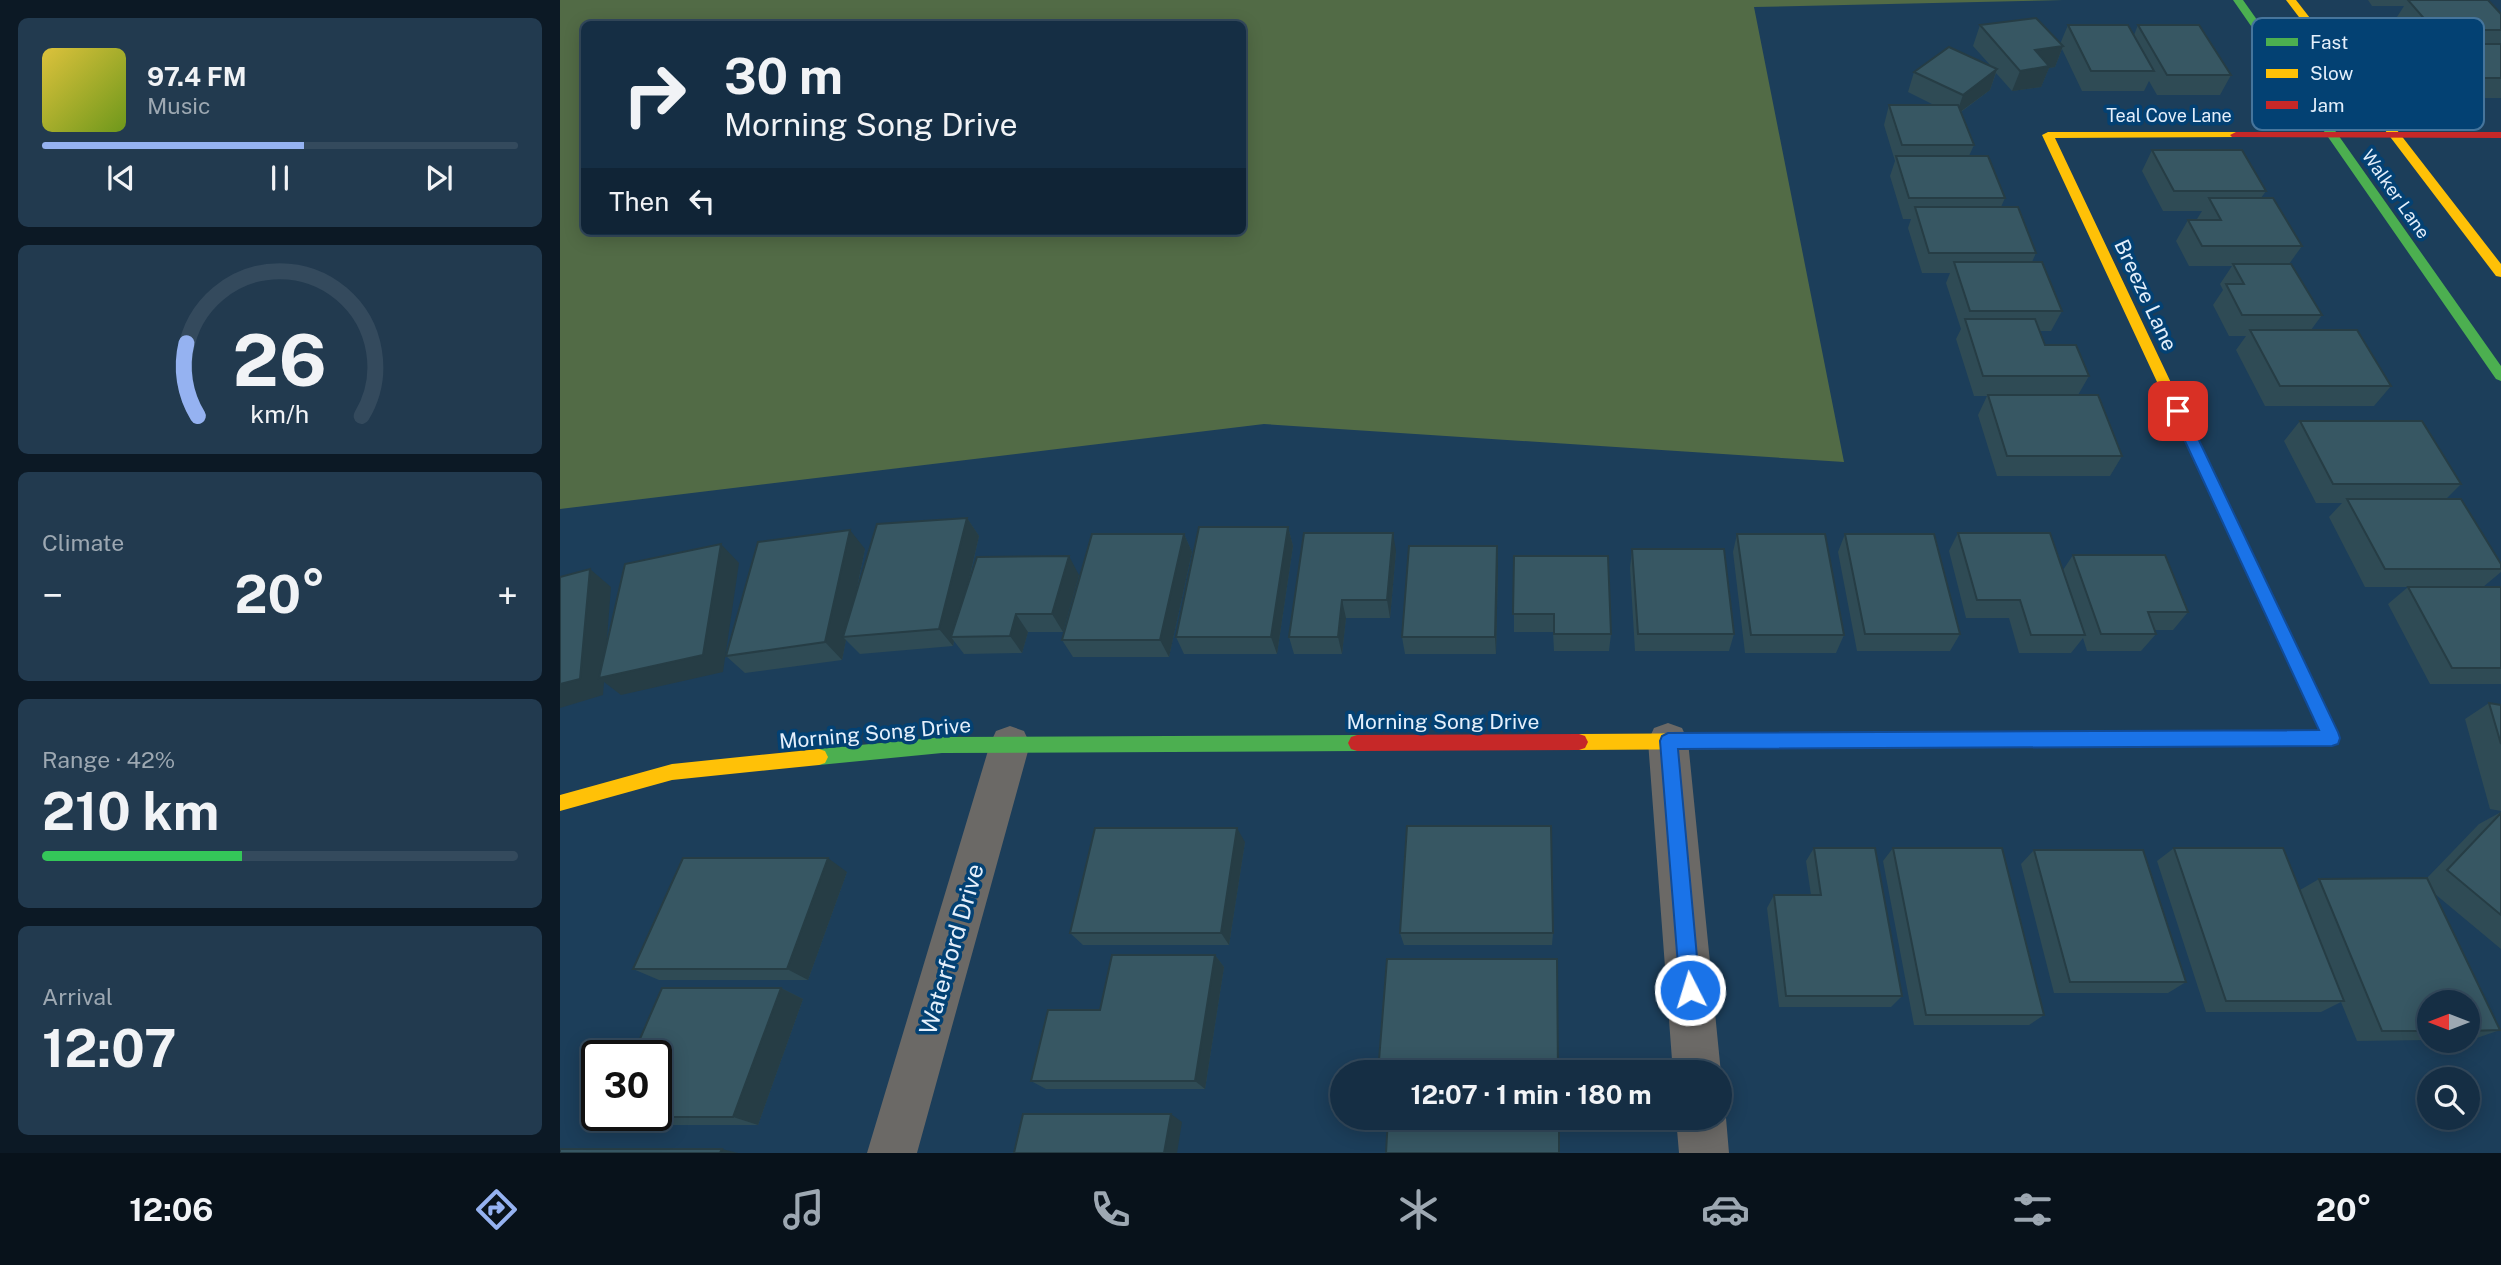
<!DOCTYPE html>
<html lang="en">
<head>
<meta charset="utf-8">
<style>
	:root { --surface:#152e44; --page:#223a4f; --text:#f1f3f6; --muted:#9da8b2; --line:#344a5d; --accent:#95b2f1 }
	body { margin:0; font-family:"Public Sans",sans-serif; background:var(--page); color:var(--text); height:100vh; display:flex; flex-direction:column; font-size:26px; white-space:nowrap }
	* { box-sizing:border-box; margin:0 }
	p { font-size:23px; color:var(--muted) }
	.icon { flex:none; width:38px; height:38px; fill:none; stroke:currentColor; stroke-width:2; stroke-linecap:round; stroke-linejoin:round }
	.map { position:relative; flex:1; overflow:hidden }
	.sheet { display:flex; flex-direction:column; gap:18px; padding:18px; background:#0c1925; width:560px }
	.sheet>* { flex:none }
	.banner { position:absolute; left:21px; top:21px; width:665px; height:214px; border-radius:10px; box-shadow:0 4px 18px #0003,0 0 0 2px var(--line); background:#152e44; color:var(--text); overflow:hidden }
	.needle { width:46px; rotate:270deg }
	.buttons { position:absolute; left:1857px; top:990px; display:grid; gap:14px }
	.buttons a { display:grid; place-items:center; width:63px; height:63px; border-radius:50%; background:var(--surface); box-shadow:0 4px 18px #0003,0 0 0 2px var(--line); font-size:35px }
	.speed { position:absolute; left:21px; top:1040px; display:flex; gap:14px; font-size:35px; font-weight:700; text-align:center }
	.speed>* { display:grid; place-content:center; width:91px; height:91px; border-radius:50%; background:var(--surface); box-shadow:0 4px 18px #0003,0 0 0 2px var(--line); line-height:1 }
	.speed .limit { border:4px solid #111; border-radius:10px; background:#fff; color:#111 }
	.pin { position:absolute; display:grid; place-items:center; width:60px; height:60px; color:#fff; margin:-30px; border-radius:14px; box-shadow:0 4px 10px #0006 }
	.me { position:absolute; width:77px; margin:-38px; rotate:355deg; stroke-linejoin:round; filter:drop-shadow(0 0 5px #0008) }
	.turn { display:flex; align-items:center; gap:24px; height:147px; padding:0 28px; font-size:32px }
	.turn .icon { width:91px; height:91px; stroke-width:2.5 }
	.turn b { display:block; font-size:49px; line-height:60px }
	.then { display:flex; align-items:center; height:66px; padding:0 28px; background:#0003; gap:14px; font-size:26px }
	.big { font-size:52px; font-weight:700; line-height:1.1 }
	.sheet .tile { flex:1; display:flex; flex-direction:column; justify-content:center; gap:10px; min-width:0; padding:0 24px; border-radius:10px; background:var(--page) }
	.sheet .dial { align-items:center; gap:0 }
	.dial svg { height:182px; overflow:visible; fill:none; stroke:var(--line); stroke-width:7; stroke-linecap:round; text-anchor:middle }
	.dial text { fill:var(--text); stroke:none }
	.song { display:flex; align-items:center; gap:21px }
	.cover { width:84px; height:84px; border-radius:10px; background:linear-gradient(135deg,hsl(50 70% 55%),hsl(80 70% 35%)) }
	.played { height:7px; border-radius:4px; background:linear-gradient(90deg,var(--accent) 55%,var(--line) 55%) }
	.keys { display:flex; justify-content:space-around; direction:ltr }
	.heat { display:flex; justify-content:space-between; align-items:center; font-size:38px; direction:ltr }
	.charge { height:10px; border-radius:5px; background:linear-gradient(90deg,#34c759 42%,var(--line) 0) }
	.trip { position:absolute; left:770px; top:1060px; width:402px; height:70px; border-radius:35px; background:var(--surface); box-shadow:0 4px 18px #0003,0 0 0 2px var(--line); font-weight:700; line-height:70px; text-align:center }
	.tab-bar { display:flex; height:112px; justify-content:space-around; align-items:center; background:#08121b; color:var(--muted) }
	.tab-bar .icon { width:49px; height:49px }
	.tab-bar .on { color:var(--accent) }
	.tab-bar b { font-size:32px; color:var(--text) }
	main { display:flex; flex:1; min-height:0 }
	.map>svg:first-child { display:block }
	.green { fill:#526b46; fill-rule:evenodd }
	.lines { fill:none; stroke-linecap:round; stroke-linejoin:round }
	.street { fill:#6b6966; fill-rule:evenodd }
	.fast { fill:#4caf50; fill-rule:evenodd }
	.slow { fill:#ffc107; fill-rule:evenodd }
	.jam { fill:#c62828; fill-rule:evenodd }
	.wall { fill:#2f4b55 }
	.shaded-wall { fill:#263d45 }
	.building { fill:#375763; stroke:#263d45; stroke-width:2 }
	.route { fill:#1a73e8; stroke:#114b97; stroke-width:2 }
	.labels { text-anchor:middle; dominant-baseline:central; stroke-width:7; stroke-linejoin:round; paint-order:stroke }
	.far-street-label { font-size:18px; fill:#e4effb; stroke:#034173 }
	.street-label { font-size:21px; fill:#e4effb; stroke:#034173 }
	.near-street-label { font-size:24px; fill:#e4effb; stroke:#034173 }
	.key { fill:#034173; stroke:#46759c; stroke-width:2 }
	.key-label { font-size:19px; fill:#e4effb }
</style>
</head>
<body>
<main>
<section class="sheet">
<div class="tile">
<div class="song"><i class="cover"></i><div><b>97.4 FM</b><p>Music</p></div></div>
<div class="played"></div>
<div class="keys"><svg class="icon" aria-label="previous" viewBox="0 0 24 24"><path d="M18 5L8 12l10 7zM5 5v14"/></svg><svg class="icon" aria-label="pause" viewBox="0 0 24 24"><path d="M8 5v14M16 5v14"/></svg><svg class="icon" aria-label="next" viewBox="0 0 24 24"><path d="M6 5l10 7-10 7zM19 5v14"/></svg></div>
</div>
<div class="tile dial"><svg viewBox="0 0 100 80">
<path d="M14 69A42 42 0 1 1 86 69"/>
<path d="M14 69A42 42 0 0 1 9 37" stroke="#95b2f1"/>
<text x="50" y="56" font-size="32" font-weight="700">26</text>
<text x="50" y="72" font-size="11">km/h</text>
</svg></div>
<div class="tile"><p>Climate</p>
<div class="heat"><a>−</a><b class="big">20°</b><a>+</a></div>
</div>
<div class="tile"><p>Range · 42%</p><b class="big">210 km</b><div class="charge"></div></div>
<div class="tile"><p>Arrival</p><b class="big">12:07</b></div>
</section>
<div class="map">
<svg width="1941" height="1153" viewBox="0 0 1941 1153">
	<rect width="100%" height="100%" fill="#1c3e5a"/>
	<!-- green -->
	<path class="green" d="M0 0H1503L1194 7 1284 462 704 424 0 509ZM24 24H682V231H24Z"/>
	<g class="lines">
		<!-- street -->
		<path class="street" d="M1108 723 1122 728 1128 741 1161 1073 1160 1075V1073H1113L1088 741 1094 728Z
			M450 726 464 731 470 744 357 1153H307L430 744 436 731Z
			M1160 1105 1166 1118 1169 1153H1119L1116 1118H1160Z"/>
		<!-- fast -->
		<path class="fast" d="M1673 0H1683L1941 366V381L1936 379Z
			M1625 422 1632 427 1777 732 1780 738 1777 744 1771 746H1694L1688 744 1685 738 1688 732 1694 730H1759L1618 427Z
			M797 735 803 737 806 743 803 749 797 751 382 753 259 765 253 763 250 757 253 751 259 749 382 737Z"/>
		<!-- slow -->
		<path class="slow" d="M1726 0H1736L1941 264V277L1936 276Z
			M1676 132 1682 135 1680 137 1495 138 1632 427 1625 432 1618 427 1482 135 1488 132Z
			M1368 732 1374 734 1377 740 1374 746 1368 748 1019 750 1013 748 1010 742 1013 736 1019 734Z
			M259 749 265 751 268 757 265 763 259 765 112 780 0 811V795L112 764Z"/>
		<!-- jam -->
		<path class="jam" d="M1676 132H1941V138L1672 137 1670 135Z
			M1694 730 1700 732 1703 738 1700 744 1694 746 1368 748 1362 746 1359 740 1362 734 1368 732Z
			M1019 734 1025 736 1028 742 1025 748 1019 750 797 751 791 749 788 743 791 737 797 735Z"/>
	</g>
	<!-- wall -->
	<path class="wall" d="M1808 0H1928L1941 14V98H1899L1871 64 1881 50H1860L1835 20 1844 6H1812Z
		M1420 25 1500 44 1508 25 1574 35 1578 25 1671 75 1660 95H1597L1589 81 1584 91H1522L1502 49 1495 67 1489 68 1481 87 1452 91 1436 73 1430 90 1401 112 1414 145 1409 156 1445 198 1441 207 1476 253 1472 262 1502 311 1491 331H1479L1485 345 1529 376 1518 395 1562 456 1550 476H1437L1418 415 1427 396H1414L1396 339 1401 329 1386 283 1390 273H1362L1348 228 1351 219H1343L1330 176 1335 161 1324 125 1329 105H1374L1348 92 1354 72 1431 66 1413 46Z
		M1592 150 1706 191 1701 198 1742 246 1729 264 1762 315 1751 330 1831 386 1814 406H1705L1676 350 1686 336H1669L1653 305 1663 290 1660 284 1672 266H1629L1616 241 1628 220H1638L1637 219 1642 211H1603L1582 171Z
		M1740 421 1901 484 1886 499 1941 564V572L1923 587H1941V684H1870L1828 604 1848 587H1805L1769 517 1782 503H1756L1724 441Z
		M407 518 419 536 409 581 519 575 503 632H468L462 653 404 654 394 641 393 646 300 654 286 640 282 660 185 673 166 656 305 549 296 594Z
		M728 527 733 546 717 654H624L616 637Z
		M1398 533 1503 570 1513 555 1628 612 1613 630H1594L1596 634 1581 651H1527L1523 638 1511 653H1459L1449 618H1406L1389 551Z
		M624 534 632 552 609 657H513L502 640Z
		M1177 534 1284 635 1276 653H1185L1173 552Z
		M1285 534 1400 634 1390 651H1297L1278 552Z
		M937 546 938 565 936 654H845L842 637Z
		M1072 549 1174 634 1169 651H1075L1070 568Z
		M836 551 830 618H786L782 654H734L729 637Z
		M954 556 1051 634 1049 651H994L993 632H954Z
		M1929 703 1941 705V811L1930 809 1905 719Z
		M1941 812V949L1875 894 1940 1030 1911 1040H1908V1003H1869V1040L1797 1041 1781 1002 1761 1012H1646L1597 861 1614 848 1740 890 1759 879 1867 878 1919 824Z
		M685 842 669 945H523L510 933Z
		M1254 848 1342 996 1331 1007H1219L1207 908 1214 895H1251L1246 861Z
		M1333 848 1484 1015 1469 1025H1354L1323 861Z
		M1474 850 1626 982 1608 993H1494L1461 864Z
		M287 872 248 980H99L73 969Z
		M840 933H993L992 945H844Z
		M655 955 664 967 645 1089H486L471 1081 540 1010Z
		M221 988 243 999 198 1125H75L47 1117Z"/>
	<!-- shaded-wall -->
	<path class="shaded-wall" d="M1503 46 1495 67 1489 68 1481 87 1452 91 1460 71 1475 50Z
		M1437 69 1430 90 1396 115 1403 95Z
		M407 518 419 536 396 636 391 637 394 641 393 646 379 629Z
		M728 527 733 546 717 654 711 637Z
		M290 530 305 549 287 636 283 637 286 640 282 660 265 642Z
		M833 533 836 551 830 618 827 600Z
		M624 534 632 552 609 657 600 640Z
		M161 544 179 563 163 672 61 695 44 682 43 695 0 708V684L30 569 51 587 44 677Z
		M937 546 938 565 936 654 935 637Z
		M509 556 519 575 503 632 492 614Z
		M782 600 786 618 782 654 778 637Z
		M456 614 468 632 462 653 450 636Z
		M677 828 685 842 669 945 661 933Z
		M268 858 287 872 248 980 227 969Z
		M655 955 664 967 645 1089 635 1081Z
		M221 988 243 999 198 1125 173 1117Z
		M611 1114 622 1122 617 1153H604Z
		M162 1149 178 1153H160Z"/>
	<!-- building -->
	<path class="building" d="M1848 0H1928L1941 14V30H1874Z
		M1476 18 1503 46 1475 50 1489 66 1460 71 1420 25Z
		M1508 25H1568L1594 71H1531Z
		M1578 25H1639L1671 75H1607Z
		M1885 44H1941V78H1914Z
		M1389 47 1437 69 1403 95 1354 72Z
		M1329 105H1398L1414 145H1342Z
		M1592 150H1682L1706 191H1614Z
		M1336 156H1428L1445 198H1349Z
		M1649 198H1713L1742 246H1642L1628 220H1661Z
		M1355 207H1458L1476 253H1369Z
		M1394 262H1482L1502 311H1410Z
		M1673 264H1731L1762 315H1682L1666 284H1684Z
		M1405 319H1475L1485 345H1516L1529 376H1423Z
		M1690 330H1797L1831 386H1720Z
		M1428 395H1538L1562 456H1447Z
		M1740 421H1862L1901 484H1773Z
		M1787 499H1901L1941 564V569H1825Z
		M407 518 379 629 283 637 317 524Z
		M639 527H728L711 637H616Z
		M290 530 265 642 166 656 198 542Z
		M744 533H833L827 600H782L778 637H729Z
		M1398 533H1490L1525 635H1471L1460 600H1417Z
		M532 534H624L600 640H502Z
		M1177 534H1265L1284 635H1191Z
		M1285 534H1374L1400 634H1305Z
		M161 544 143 655 39 678 65 564Z
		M849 546H937L935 637H842Z
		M1072 549H1164L1174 634H1078Z
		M1513 555H1605L1628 612H1588L1596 634H1541Z
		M509 556 492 614H456L450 636 391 637 417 557Z
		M954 556H1048L1051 634H994V614H953Z
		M30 569 20 679 0 684V577Z
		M1848 587H1941V668H1892Z
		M1929 703 1941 705V744Z
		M1941 813V915L1887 870Z
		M847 826H991L993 933H840Z
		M535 828H677L661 933H510Z
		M1254 848H1315L1342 996H1226L1214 895H1261Z
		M1333 848H1442L1484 1015H1366Z
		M1614 848H1723L1784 1001H1666Z
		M1474 850H1583L1626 982H1510Z
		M123 858H268L227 969H73Z
		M1867 878 1940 1030 1908 1031V1003H1869V1031H1822L1759 879Z
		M552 955H655L635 1081H471L488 1010H540Z
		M827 959H997L998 1073H818Z
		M102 988H221L173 1117H47L48 1115H96V1055H73Z
		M463 1114H611L604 1153H454Z
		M828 1118H999V1153H826Z
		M0 1149H162L160 1153H0Z"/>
	<!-- route -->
	<path class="route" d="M1618 406 1625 411 1778 732 1780 738 1778 744 1772 746 1118 749 1140 990 1137 997 1130 1000 1123 997 1120 990 1100 741 1102 736 1108 733 1759 730 1611 411Z"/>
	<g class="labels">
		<!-- far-street labels -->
		<g class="far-street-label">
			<text x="1609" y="115">Teal Cove Lane</text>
			<text transform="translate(1836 194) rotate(55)">Walker Lane</text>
		</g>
		<!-- street labels -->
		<g class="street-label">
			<text transform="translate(1586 295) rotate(65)">Breeze Lane</text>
			<text x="883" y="721">Morning Song Drive</text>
			<text transform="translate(315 733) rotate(-5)">Morning Song Drive</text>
		</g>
		<!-- near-street labels -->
		<g class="near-street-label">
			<text transform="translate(391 949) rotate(-74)">Waterford Drive</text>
		</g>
	</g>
	<!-- legend -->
	<rect x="1692" y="18" width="232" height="112" rx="10" class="key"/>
	<rect x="1706" y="38" width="32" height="8" fill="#4caf50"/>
	<rect x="1706" y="69" width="32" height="9" fill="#ffc107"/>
	<rect x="1706" y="101" width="32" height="8" fill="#c62828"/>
	<g class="key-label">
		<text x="1750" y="49">Fast</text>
		<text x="1750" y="80">Slow</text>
		<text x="1750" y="112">Jam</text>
	</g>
</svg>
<div class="buttons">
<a><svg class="needle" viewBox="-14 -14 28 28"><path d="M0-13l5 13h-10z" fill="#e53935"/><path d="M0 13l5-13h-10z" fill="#9da8b2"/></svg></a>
<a><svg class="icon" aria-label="search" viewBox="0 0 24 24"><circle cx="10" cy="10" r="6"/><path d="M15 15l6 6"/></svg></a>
</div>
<div class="speed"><div class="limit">30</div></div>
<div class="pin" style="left:1618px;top:411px;background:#d93025"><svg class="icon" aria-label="arrive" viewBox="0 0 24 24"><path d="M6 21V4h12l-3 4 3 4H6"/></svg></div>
<svg class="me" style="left:1130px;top:990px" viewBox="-20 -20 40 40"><circle r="17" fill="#1a73e8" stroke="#fff" stroke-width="3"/><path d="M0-11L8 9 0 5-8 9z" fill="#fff"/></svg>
<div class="trip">12:07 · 1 min · 180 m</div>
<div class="banner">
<div class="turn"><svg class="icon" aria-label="right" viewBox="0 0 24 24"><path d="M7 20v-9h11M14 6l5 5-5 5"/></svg><div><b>30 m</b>Morning Song Drive</div></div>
<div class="then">Then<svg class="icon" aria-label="left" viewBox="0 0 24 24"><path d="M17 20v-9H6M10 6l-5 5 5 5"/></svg></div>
</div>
</div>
</main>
<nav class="tab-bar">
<b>12:06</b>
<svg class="icon on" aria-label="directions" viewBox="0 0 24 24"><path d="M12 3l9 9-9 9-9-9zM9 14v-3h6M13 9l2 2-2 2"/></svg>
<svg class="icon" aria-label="music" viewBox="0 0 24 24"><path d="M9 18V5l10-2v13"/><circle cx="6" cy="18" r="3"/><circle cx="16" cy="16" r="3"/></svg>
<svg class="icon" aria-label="phone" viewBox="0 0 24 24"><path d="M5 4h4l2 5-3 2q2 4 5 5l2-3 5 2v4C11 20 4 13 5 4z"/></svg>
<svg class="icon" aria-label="climate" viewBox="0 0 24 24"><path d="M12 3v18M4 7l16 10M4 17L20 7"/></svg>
<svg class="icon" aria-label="car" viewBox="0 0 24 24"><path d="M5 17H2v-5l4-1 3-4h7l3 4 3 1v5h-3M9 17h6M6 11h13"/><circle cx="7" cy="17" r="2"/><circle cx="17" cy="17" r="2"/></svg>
<svg class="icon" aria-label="filters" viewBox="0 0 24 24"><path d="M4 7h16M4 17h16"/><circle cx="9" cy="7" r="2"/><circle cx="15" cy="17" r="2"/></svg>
<b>20°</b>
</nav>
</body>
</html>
